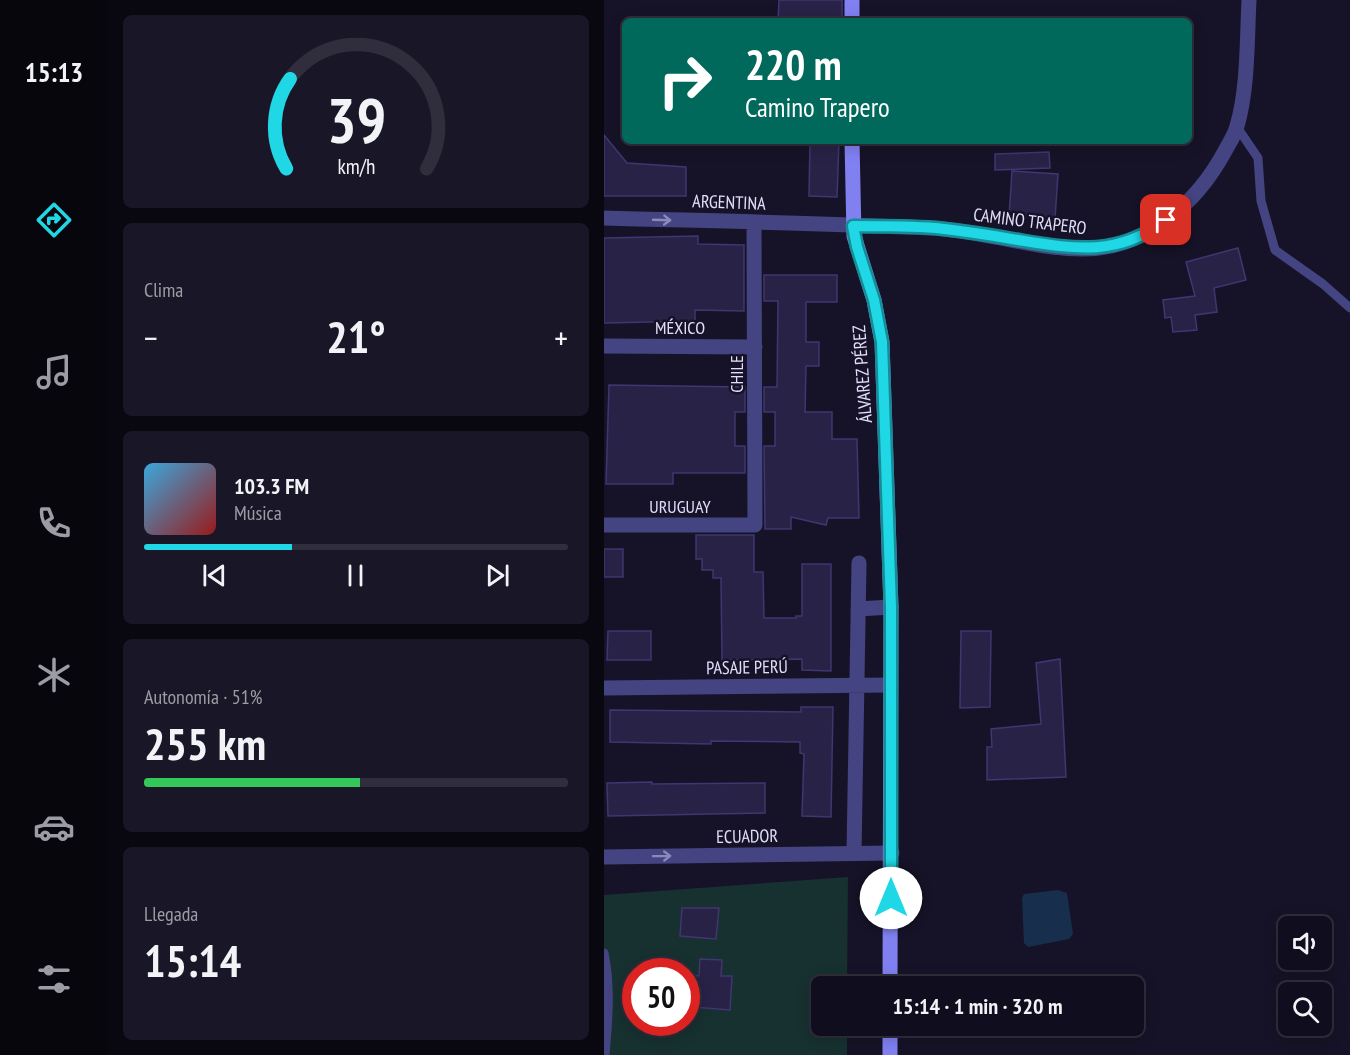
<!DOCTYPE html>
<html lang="es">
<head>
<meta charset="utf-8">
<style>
	:root { --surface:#100e1e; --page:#191727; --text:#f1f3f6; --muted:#9c9ca4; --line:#302e3c; --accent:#20d7e6 }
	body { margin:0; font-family:"PT Sans Narrow",sans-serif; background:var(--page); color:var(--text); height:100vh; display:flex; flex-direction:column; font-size:22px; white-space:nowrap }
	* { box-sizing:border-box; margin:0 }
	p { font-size:20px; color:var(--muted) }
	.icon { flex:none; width:33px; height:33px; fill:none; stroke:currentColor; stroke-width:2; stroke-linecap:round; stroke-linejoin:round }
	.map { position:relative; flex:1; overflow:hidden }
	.side { display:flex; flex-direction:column; gap:15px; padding:15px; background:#090810; width:496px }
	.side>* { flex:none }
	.banner { position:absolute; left:18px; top:18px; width:570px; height:126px; border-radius:9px; box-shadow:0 3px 15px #0003,0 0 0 2px var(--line); background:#00695c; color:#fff; overflow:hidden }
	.controls { position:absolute; left:674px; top:916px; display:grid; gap:12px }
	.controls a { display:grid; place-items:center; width:54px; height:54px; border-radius:9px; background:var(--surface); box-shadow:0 3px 15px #0003,0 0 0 2px var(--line); font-size:30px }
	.speed { position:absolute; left:18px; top:958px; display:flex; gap:12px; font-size:30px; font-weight:700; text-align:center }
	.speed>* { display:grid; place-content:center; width:78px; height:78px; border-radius:50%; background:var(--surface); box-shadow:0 3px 15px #0003,0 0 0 2px var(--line); line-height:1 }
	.speed .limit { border:9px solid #d22; background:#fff; color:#111 }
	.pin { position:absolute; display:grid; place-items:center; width:51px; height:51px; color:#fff; margin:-26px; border-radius:12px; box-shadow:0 3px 9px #0006 }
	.me { position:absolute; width:66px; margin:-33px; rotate:0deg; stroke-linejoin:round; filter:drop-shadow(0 0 4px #0008) }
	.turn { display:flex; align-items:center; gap:21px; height:126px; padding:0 24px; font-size:27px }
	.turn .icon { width:78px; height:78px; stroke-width:2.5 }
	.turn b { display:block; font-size:42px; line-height:51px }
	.big { font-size:45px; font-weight:600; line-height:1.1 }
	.side .card { flex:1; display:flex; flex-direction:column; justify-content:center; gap:9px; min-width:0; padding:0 21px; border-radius:9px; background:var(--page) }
	.side .dial { align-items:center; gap:0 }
	.dial svg { height:156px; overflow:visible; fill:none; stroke:var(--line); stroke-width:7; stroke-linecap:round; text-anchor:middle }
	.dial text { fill:var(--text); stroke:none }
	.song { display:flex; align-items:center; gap:18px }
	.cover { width:72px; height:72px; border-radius:9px; background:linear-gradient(135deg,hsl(200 70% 55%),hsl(0 70% 35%)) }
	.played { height:6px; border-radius:3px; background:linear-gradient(90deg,var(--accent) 35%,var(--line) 35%) }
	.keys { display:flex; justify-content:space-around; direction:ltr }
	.heat { display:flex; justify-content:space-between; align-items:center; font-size:33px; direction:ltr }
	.charge { height:9px; border-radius:4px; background:linear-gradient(90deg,#34c759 51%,var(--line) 0) }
	.trip { position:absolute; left:207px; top:976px; width:333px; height:60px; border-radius:9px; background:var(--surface); box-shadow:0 3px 15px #0003,0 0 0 2px var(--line); font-weight:600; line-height:60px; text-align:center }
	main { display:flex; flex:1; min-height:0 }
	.menu { display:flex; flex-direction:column; width:108px; justify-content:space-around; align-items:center; background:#06060c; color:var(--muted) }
	.menu .icon { width:42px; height:42px }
	.menu .active { color:var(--accent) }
	.menu b { font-size:27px; color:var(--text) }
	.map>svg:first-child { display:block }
	.green { fill:#173130; fill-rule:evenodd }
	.water { fill:#172e4d }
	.building { fill:#282247; stroke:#403670; stroke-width:1.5 }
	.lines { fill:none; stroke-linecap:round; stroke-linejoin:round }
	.service { stroke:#454482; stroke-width:9 }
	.minor { stroke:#454482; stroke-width:15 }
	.tertiary { stroke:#454482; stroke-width:15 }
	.secondary { stroke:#8080f1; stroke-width:15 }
	.oneway { stroke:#8b89b8 }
	.route-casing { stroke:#158c96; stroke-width:15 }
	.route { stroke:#20d7e6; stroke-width:10 }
	.labels { text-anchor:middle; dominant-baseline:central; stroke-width:5; stroke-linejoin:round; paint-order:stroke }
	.street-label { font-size:18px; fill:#e1defb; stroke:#161328 }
</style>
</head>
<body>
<main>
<nav class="menu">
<b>15:13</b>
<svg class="icon active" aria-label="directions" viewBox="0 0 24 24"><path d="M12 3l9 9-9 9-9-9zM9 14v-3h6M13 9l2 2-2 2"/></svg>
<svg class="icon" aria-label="music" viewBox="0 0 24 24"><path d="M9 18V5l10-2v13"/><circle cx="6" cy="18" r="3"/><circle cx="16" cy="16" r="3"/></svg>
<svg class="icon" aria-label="phone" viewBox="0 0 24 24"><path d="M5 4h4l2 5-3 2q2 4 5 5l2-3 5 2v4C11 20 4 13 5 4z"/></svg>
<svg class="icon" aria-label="climate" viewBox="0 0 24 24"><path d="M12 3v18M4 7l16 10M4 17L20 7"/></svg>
<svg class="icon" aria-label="car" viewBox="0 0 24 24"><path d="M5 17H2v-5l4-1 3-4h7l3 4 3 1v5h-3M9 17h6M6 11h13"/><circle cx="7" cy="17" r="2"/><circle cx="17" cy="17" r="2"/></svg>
<svg class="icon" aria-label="filters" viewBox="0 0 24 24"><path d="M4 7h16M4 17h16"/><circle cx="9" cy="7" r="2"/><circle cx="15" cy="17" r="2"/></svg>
</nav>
<section class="side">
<div class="card dial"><svg viewBox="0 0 100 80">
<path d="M14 69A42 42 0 1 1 86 69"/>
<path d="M14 69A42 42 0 0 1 16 23" stroke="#20d7e6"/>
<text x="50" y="56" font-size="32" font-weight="700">39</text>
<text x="50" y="72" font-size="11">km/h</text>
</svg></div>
<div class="card"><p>Clima</p>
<div class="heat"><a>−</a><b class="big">21°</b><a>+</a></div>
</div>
<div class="card">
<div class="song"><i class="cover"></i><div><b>103.3 FM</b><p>Música</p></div></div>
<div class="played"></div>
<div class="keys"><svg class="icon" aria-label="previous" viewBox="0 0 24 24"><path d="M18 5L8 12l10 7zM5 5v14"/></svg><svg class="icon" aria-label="pause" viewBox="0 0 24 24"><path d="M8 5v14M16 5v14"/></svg><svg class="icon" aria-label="next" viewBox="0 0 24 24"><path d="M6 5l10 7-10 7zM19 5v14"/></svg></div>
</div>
<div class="card"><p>Autonomía · 51%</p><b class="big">255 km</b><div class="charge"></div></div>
<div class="card"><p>Llegada</p><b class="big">15:14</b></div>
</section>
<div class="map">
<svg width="746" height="1055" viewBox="0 0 746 1055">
	<rect width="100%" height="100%" fill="#161328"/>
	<!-- green -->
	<path class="green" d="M244 877 243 987H218V1026H243V1055H0V895ZM32 972H82V1023H32Z"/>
	<!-- water -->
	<path class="water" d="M454 890 463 893 469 934 465 939 424 947 420 943 418 898 420 894Z"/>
	<!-- building -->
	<path class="building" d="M175 0H238V21H174Z
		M0 135 23 163 82 167V196H0Z
		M206 141H235L233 197 205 196Z
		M445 152 446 168 391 170V154Z
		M408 171 454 174 451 219 405 216Z
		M94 236V244L140 245V311L91 310V321L0 323V238Z
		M634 248 642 280 610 288 613 312 591 315 593 330 569 332 567 317 561 318 559 300 591 296 582 262Z
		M160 275H233V302H202V342H215V366H202L201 412H228V439H253L255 518H224L222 525 187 517V529H161L160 446H171V412H160V387H173L174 301H160Z
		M5 385 141 387V412H131V446H141V473H69V484H2Z
		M92 535H150V572H159L160 618H192V616H198V564H227V671L198 670V659L118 660 117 578H109V570H98V559H92Z
		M0 549H19V577H0Z
		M4 631H47V660H3Z
		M357 631H387L386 707 356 708Z
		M456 659 462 777 383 780V747H388L387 729 437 724 432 663Z
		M197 707H229L227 817 198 816 200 754 196 753V742L107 741V744L6 742V710L197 712Z
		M48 782V784L161 783V813L4 816 3 783Z
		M78 908H115L112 939 76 936Z
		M96 959 118 960 117 976H128L126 1010 89 1007 88 975 95 976Z"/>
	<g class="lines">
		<!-- service -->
		<path class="service" d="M633 127 654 158 657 201 671 250 719 284 746 308
			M0 953C7 987 4 1020 1 1055"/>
		<!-- minor -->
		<path class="minor" d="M0 218C109 221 218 223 326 228 377 230 429 249 479 249 542 249 593 203 621 151 625 143 631 135 633 126 644 90 643 38 645 0
			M0 346 151 347
			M0 525H151L150 222
			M254 609 287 607
			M0 688 287 685
			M250 853 255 563"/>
		<!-- tertiary -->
		<path class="tertiary" d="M0 857 288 853"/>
		<!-- secondary -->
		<path class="secondary" d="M248 0V21
			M248 141 250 236 270 300 278 342 287 607 286 987
			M286 1055V1026"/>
	</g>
	<!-- one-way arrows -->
	<defs><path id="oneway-shaft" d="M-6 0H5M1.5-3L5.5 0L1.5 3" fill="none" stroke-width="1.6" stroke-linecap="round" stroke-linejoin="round" transform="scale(1.5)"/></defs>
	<g class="oneway">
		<use href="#oneway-shaft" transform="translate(58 220) rotate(2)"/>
		<use href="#oneway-shaft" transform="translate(58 856) rotate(-1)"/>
	</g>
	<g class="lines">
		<!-- route casing -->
		<g class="route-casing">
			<path id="route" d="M287 898V607L278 342 270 300 253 247 249 226C276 226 304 226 332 228 359 231 386 235 414 240 470 249 514 257 562 220"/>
		</g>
		<!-- route -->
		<use href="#route" class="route"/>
	</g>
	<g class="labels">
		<!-- street labels -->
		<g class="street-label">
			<text transform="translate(125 202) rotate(2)">ARGENTINA</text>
			<text transform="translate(426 221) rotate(7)">CAMINO TRAPERO</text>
			<text x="76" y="327">MÉXICO</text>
			<text transform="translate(132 374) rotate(-90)">CHILE</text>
			<text transform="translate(258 374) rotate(-94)">ÁLVAREZ PÉREZ</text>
			<text x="76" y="506">URUGUAY</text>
			<text transform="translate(143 667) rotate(-1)">PASAJE PERÚ</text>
			<text transform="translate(143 836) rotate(-1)">ECUADOR</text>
		</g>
	</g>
</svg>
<div class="controls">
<a><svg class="icon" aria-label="sound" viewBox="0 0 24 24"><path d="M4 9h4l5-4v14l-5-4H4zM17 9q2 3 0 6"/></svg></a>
<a><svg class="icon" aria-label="search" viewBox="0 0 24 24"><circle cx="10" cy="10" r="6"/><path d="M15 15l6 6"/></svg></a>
</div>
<div class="speed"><div class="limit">50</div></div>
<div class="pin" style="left:562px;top:220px;background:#d93025"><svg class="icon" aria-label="arrive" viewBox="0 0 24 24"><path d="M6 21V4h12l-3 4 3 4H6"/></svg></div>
<svg class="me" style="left:287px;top:898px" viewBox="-20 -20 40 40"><circle r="19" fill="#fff"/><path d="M0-13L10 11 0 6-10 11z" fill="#20d7e6"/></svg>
<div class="trip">15:14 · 1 min · 320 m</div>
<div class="banner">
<div class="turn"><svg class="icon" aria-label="right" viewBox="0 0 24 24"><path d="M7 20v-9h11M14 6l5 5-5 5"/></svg><div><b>220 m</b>Camino Trapero</div></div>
</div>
</div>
</main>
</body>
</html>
